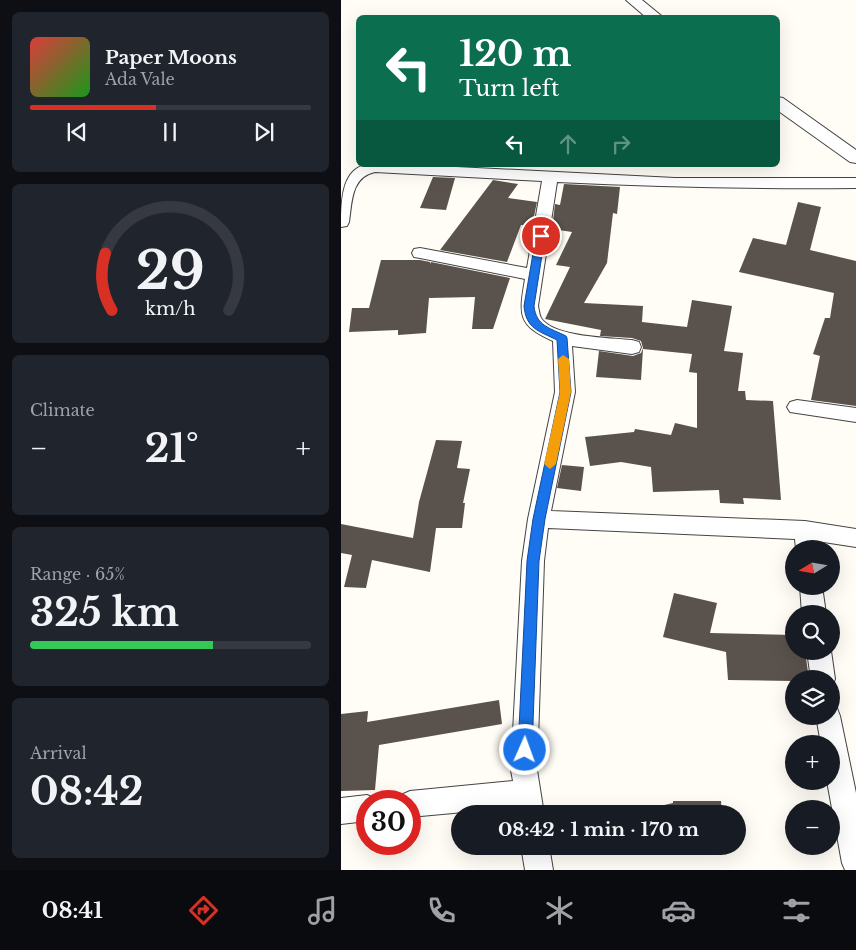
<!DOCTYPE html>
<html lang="en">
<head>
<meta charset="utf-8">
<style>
	:root { --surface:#171b24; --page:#20242c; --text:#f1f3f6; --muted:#9ea1a6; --line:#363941; --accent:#d93025 }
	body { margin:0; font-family:"Libre Baskerville",serif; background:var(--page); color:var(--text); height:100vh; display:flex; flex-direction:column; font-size:19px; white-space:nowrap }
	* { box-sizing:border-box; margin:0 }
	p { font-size:16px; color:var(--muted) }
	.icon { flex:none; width:28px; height:28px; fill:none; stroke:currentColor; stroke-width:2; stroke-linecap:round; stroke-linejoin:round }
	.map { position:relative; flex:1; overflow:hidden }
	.panel { display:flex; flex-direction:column; gap:12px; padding:12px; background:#0d0f14; width:341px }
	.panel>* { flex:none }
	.guide { position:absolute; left:15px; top:15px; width:424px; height:152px; border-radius:8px; box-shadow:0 5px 20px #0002; background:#0b6e4f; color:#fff; overflow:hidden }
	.needle { width:32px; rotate:259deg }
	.buttons { position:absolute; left:444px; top:540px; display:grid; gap:10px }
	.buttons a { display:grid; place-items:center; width:55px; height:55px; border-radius:50%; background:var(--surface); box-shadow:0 5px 20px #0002; font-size:25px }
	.speed { position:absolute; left:15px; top:790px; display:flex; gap:10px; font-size:25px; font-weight:700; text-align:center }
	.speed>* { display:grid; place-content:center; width:65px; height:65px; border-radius:50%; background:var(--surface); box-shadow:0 5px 20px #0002; line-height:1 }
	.speed .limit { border:8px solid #d22; background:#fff; color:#111 }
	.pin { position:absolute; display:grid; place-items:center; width:42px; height:42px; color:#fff; margin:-21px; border:2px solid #fff; border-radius:50%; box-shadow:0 1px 5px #0007 }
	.me { position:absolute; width:55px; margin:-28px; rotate:2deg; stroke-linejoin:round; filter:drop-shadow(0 0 4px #0008) }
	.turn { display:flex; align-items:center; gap:18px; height:105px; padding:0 20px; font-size:22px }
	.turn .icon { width:65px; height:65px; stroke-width:2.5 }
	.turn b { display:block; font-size:35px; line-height:42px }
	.lanes { display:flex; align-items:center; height:48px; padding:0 20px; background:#0003; justify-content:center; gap:25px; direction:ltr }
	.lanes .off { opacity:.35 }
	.big { font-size:38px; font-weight:800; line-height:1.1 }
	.panel .tile { flex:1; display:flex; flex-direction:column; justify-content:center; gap:8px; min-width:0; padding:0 18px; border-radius:8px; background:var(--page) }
	.panel .dial { align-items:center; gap:0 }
	.dial svg { height:130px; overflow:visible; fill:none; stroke:var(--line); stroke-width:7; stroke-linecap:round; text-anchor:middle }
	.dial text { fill:var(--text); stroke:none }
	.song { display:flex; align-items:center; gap:15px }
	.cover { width:60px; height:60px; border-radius:8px; background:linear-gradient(135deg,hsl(0 70% 55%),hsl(120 70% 35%)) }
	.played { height:5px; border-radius:2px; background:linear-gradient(90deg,var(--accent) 45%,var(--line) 45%) }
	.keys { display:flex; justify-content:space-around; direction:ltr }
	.heat { display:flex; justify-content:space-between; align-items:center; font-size:28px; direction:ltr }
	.charge { height:8px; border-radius:4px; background:linear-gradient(90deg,#34c759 65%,var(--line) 0) }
	.trip { position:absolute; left:110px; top:805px; width:295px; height:50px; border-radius:25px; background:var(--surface); box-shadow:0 5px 20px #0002; font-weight:800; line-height:50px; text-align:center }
	.tab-bar { display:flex; height:80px; justify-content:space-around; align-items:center; background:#090b0e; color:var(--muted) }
	.tab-bar .icon { width:35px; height:35px }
	.tab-bar .selected { color:var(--accent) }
	.tab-bar b { font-size:22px; color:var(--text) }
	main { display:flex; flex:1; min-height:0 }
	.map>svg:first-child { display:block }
	.building { fill:#5a524d }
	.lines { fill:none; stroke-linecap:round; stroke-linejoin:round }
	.minor-casing { stroke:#444; stroke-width:2 }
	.tertiary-casing { stroke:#444; stroke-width:2 }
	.minor { fill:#fff; fill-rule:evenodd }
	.tertiary { fill:#fff; fill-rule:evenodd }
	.route { fill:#1a73e8; stroke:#114b97 }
	.slow { fill:#f59e0b }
</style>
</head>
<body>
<main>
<section class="panel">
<div class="tile">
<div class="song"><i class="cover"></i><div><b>Paper Moons</b><p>Ada Vale</p></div></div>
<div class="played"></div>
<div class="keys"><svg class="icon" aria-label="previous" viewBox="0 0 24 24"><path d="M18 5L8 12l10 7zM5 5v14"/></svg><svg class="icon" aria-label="pause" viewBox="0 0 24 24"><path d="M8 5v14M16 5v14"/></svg><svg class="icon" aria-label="next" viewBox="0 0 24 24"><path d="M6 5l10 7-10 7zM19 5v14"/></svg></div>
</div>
<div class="tile dial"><svg viewBox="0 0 100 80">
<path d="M14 69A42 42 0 1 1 86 69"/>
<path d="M14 69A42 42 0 0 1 10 34" stroke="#d93025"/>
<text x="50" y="56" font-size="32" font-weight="700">29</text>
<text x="50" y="72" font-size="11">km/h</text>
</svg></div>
<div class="tile"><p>Climate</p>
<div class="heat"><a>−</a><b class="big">21°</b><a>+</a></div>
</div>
<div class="tile"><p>Range · 65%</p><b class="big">325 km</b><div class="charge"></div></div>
<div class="tile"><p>Arrival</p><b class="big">08:42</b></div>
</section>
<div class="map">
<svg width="515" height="870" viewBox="0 0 515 870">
	<rect width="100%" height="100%" fill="#fffdf5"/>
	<!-- building -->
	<path class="building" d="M92 177 114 178 105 210 79 208Z
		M152 180 177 184 167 198 196 202 191 226 180 225 166 262 99 250Z
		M223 184 279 187 276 214 272 213 266 263 243 303 302 306 301 322 346 327 351 300 391 306 383 351 402 353 397 391H404L405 400 432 401 440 500 402 498 403 504 379 503 378 490 312 492 310 467 280 462 249 466 244 437 293 432 294 429 330 435 334 423 356 428V373L348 372 351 354 302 349 300 380 255 377 258 351 292 356 300 353 302 348 300 341 291 338 259 336 260 330 204 319 229 267 215 265 231 232 211 229 214 204 219 205Z
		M457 202 480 207 469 250 515 261V406L470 400 479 356 472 354 484 318H489L493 293 398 272 412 238 445 245Z
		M40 260H79L89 262V264L90 262 169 278 152 329H131L134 297 88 298 85 333 57 335V330L8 332 11 308H28Z
		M95 440 121 441 116 468 129 469 122 503H124L121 528H95L89 572 31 560 25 588 3 587 11 555 0 553V524L72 538 78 502Z
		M221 465 243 467 240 491 216 488Z
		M333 593 376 603 369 633 452 635V651H464L468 679H452V681L387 680 385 652 322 637Z
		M158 700 161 724 38 745 34 790 0 791V714L27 711 26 722Z
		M332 801H380L381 814H284L332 803Z"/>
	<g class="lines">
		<!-- minor casing -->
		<g class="minor-casing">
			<path id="minor" d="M23 165H76L334 178H515V188C415 189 316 187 216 182L197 306C198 310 198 314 200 318 212 337 269 338 291 340L298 342 300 347 298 352 291 354 231 346 234 392 210 511 464 521 515 529V547L476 541 477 549H455L454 539 207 528 203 561 196 770 203 814H177L176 807 69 817V801H57L60 795 69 791 172 781 170 770 181 561 187 519 214 392 212 341C176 325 178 315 184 279L79 258 73 257 71 253 73 249 79 248 186 268 201 181 34 172C10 177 11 202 8 222L6 226 0 227C0 203 0 172 23 165Z
				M456 400 515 408V422L449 412 446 407 449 402Z
				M459 586H481L485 614H461Z
				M466 651H490L494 679 491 687 490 679H470Z
				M490 705 496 708 499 716 515 793V870H504L501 863 486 781H490V744H480L475 716H490Z
				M26 795 35 799 36 801H26V821L0 824V798Z
				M180 846H208L212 870H184Z"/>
		</g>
		<!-- tertiary casing -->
		<g class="tertiary-casing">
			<path id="tertiary" d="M285 0H301L323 18H306Z
				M436 97 442 98 515 150V163L509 162 436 110Z"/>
		</g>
		<!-- minor -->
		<use href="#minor" class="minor"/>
		<!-- tertiary -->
		<use href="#tertiary" class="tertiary"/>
	</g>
	<!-- route -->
	<path class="route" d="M200 233 204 236 193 306C195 326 209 328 225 336L226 338 230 392 204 519 198 561 191 750 189 755 184 757 179 755 177 750 186 561 192 519 219 392 216 340C198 331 185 329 183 306L195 236Z"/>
	<!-- slow -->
	<path class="slow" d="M222 355 228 359 230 392 215 464 209 469 203 464 219 392 217 359Z"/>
</svg>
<div class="buttons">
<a><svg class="needle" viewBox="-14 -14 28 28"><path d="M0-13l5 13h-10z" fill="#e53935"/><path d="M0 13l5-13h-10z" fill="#9ea1a6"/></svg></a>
<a><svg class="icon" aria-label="search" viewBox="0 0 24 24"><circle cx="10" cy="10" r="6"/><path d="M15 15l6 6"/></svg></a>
<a><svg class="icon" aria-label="layers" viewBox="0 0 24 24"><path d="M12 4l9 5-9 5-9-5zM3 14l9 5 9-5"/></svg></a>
<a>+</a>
<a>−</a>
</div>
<div class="speed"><div class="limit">30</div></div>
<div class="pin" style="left:200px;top:236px;background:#d93025"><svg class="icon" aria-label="arrive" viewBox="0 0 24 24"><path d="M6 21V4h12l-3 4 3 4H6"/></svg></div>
<svg class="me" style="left:184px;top:750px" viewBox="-20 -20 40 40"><circle r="17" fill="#1a73e8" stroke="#fff" stroke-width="3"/><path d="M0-11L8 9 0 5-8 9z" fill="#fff"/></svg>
<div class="trip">08:42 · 1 min · 170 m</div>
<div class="guide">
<div class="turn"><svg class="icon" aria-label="left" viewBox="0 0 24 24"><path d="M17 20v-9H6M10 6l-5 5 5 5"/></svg><div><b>120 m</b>Turn left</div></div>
<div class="lanes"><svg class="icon" aria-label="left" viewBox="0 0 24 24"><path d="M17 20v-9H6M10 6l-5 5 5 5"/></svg><svg class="icon off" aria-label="ahead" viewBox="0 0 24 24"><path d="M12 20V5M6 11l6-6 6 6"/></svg><svg class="icon off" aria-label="right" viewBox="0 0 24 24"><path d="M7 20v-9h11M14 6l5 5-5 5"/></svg></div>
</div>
</div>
</main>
<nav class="tab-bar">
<b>08:41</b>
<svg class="icon selected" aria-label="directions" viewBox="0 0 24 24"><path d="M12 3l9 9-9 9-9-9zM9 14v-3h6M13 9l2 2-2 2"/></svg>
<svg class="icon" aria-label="music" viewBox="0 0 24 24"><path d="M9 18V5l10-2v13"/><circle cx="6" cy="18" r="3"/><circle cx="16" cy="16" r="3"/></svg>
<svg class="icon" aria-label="phone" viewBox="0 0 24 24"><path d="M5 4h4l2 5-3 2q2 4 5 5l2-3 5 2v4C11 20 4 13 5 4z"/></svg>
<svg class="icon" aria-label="climate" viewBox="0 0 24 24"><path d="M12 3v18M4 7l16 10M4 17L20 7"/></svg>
<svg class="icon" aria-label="car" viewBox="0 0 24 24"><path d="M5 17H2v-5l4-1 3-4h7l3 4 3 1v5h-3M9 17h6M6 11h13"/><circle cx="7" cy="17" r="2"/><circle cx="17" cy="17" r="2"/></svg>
<svg class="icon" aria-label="filters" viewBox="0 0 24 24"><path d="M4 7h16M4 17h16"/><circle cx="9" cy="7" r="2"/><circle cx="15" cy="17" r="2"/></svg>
</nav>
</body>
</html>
